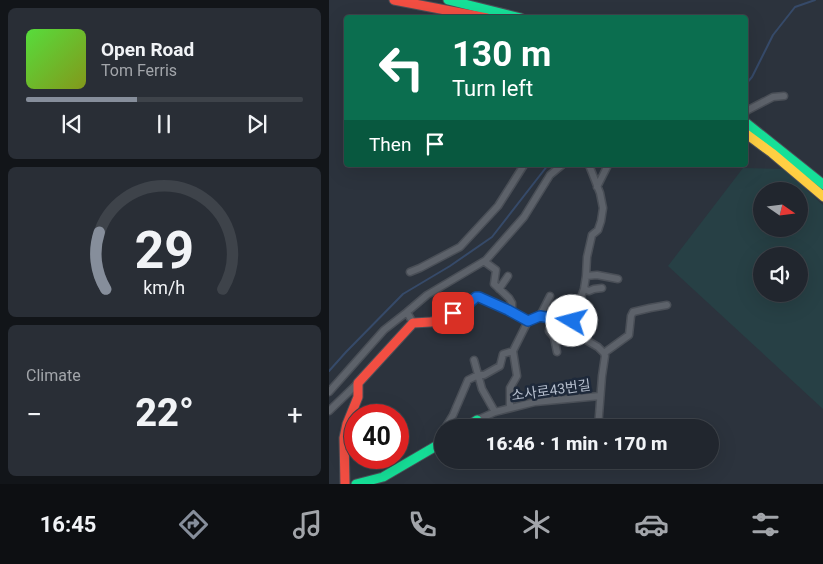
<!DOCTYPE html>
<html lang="en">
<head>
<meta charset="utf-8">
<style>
	:root { --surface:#21262e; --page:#292e36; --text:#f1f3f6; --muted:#a2a5aa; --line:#3e434a; --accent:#868e9b }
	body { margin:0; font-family:Roboto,"Noto Sans KR",sans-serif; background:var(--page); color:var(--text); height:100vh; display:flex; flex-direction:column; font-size:19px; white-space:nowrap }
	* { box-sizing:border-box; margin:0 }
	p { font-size:16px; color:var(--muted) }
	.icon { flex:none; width:28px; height:28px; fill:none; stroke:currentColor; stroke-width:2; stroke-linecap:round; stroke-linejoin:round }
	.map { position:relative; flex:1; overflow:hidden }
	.panel { display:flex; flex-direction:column; gap:8px; padding:8px; background:#121519; width:329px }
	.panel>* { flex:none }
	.banner { position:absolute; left:15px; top:15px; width:404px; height:152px; border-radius:5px; box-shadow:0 5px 20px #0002,0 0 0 1px var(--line); background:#0b6e4f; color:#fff; overflow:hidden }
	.needle { width:32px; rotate:104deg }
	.tools { position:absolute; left:424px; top:182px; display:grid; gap:10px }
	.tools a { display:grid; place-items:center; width:55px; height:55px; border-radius:50%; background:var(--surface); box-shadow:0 5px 20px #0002,0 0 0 1px var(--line); font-size:25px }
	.speed { position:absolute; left:15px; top:404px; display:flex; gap:10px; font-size:25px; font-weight:700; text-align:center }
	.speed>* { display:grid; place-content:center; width:65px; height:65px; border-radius:50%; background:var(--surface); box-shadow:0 5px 20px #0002,0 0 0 1px var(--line); line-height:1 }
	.speed .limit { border:8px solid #d22; background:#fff; color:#111 }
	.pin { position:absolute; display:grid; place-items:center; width:42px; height:42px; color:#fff; margin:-21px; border-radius:10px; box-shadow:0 2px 8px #0006 }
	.me { position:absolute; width:55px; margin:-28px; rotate:278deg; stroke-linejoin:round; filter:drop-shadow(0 0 4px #0008) }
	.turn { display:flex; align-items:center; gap:18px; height:105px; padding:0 25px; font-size:22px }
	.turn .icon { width:65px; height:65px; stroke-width:2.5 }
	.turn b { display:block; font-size:35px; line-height:42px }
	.then { display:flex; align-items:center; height:48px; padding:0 25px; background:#0003; gap:10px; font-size:19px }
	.big { font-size:38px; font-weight:800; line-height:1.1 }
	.panel .tile { flex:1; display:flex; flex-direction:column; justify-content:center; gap:8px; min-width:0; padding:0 18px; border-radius:8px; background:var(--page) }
	.panel .dial { align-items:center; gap:0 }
	.dial svg { height:130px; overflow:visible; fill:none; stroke:var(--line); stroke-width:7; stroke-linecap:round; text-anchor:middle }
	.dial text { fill:var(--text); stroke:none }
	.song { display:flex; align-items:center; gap:15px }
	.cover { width:60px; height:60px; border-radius:8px; background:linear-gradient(135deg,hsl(110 70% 55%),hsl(70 70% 35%)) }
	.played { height:5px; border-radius:2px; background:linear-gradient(90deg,var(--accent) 40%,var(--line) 40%) }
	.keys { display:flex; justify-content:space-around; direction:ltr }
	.heat { display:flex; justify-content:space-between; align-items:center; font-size:28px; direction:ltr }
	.trip { position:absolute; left:105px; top:419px; width:285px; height:50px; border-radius:25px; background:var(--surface); box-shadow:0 5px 20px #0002,0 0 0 1px var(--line); font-weight:800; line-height:50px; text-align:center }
	.dock { display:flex; height:80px; justify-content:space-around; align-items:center; background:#0d0f12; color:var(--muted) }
	.dock .icon { width:35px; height:35px }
	.dock .active { color:var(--accent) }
	.dock b { font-size:22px; color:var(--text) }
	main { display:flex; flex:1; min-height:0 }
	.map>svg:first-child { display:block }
	.green { fill:#274045; fill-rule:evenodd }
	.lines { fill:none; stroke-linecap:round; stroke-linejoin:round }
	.stream { stroke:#364a69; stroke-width:2 }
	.street-casing { stroke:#4a4f57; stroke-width:9 }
	.fast-casing { stroke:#4a4f57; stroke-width:11 }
	.slow-casing { stroke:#4a4f57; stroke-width:11 }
	.jam-casing { stroke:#4a4f57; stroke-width:11 }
	.street { stroke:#5d626a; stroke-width:6 }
	.fast { stroke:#16e098; stroke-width:9 }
	.slow { stroke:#ffcf43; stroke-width:9 }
	.jam { stroke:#f24e42; stroke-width:9 }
	.route-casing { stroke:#114b97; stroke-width:12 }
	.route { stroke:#1a73e8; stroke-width:9 }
	.labels { text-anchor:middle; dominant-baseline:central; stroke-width:5; stroke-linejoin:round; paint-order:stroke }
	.street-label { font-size:14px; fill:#b6bfce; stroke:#1e293a }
</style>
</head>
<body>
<main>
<section class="panel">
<div class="tile">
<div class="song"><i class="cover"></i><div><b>Open Road</b><p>Tom Ferris</p></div></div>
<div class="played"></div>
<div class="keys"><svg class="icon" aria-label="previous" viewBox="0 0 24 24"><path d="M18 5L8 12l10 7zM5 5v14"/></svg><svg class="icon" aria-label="pause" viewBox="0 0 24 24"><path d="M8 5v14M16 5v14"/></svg><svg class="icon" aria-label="next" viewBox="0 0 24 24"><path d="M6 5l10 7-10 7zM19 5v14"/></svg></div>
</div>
<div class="tile dial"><svg viewBox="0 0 100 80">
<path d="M14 69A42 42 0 1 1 86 69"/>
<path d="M14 69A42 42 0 0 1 10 34" stroke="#868e9b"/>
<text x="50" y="56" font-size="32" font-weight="700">29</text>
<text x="50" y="72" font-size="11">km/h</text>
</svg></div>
<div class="tile"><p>Climate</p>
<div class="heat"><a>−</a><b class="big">22°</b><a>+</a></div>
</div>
</section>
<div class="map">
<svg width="495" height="484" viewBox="0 0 495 484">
	<rect width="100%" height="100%" fill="#2c333d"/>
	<!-- green -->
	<path class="green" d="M414 168 455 169 494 205V409L339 266ZM432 191H470V229H432ZM432 256H470V294H432Z"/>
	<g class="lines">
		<!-- stream -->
		<path class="stream" d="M416 85 423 77 444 35 466 7 486 0
			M0 371 17 352 74 294 121 266 163 237 219 165"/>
		<!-- street casing -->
		<g class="street-casing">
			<path id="street" d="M416 112 419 110 444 97 455 96
				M260 165 271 193 274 208 272 221 269 230 263 235 258 257 257 276 255 289 243 321 252 337 269 347 275 353 276 356 273 376 269 428
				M268 187 279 165
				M156 262 167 270 165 284 180 298 183 303V312
				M81 272 91 268 131 247 169 206 195 165
				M257 276 268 275 289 279
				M170 289 179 276
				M255 289 260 291 265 289 273 288
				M211 316 221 296
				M222 318 220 331 225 337 228 352
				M84 323 78 312 98 295 157 260 195 217 221 175 233 165
				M275 353 300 335 302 316 304 312 321 308 338 305
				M145 360 153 389 166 412
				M0 392 55 330 78 312
				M181 407V388L188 376 184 351 199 321
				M0 411 29 383
				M148 420 166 412 206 402 271 396
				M148 420 180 428
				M116 428 124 415 139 380 149 375H155L171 366 174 354 184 351
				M107 446 114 431"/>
		</g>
		<!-- fast casing -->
		<g class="fast-casing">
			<path id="fast" d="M119 0 192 18
				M416 122 495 185
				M136 428 148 420
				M27 484 54 477 114 442"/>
		</g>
		<!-- slow casing -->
		<g class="slow-casing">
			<path id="slow" d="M416 133 443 153 495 197"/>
		</g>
		<!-- jam casing -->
		<g class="jam-casing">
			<path id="jam" d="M65 0 158 18
				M16 484 15 438 18 424 29 397V383L84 323 102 322 110 320 134 309 147 297H150L179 310 199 321 211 316 240 322 243 321"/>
		</g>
		<!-- street -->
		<use href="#street" class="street"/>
		<!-- fast -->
		<use href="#fast" class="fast"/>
		<!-- slow -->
		<use href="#slow" class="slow"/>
		<!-- jam -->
		<use href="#jam" class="jam"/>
	</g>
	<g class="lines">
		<!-- route casing -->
		<g class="route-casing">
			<path id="route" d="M124 313 134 309 147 297H150L179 310 199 321 211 316 240 322 243 321"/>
		</g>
		<!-- route -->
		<use href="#route" class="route"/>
	</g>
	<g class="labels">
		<!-- street labels -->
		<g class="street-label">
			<text transform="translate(222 390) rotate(-8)">소사로43번길</text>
		</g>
	</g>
</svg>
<div class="tools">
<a><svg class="needle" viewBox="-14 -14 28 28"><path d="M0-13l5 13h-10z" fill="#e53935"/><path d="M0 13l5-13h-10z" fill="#a2a5aa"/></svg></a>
<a><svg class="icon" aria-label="sound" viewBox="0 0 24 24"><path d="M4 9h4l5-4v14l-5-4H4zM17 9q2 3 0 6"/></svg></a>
</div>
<div class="speed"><div class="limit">40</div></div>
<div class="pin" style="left:124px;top:313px;background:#d93025"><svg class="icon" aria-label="arrive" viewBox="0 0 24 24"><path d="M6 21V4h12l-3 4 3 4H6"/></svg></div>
<svg class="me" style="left:243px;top:321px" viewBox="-20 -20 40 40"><circle r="19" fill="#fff"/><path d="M0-13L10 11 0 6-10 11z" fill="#1a73e8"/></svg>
<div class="trip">16:46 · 1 min · 170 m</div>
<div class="banner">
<div class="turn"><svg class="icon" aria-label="left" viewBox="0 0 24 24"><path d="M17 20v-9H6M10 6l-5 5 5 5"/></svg><div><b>130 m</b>Turn left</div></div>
<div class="then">Then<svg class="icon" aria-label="arrive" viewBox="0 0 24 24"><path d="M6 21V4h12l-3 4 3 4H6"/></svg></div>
</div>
</div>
</main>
<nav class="dock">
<b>16:45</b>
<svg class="icon active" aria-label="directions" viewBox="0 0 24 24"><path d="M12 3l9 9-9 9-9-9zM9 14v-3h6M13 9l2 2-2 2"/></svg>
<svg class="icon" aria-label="music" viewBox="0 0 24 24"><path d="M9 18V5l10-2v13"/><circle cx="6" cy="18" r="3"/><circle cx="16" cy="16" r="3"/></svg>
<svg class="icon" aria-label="phone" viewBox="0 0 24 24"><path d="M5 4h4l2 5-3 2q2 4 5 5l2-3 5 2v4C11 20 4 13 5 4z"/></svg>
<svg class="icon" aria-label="climate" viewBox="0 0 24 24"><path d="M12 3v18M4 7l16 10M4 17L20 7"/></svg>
<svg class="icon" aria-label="car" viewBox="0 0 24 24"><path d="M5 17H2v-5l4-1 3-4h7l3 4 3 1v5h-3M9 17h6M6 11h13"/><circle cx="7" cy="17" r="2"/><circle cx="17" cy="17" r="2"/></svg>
<svg class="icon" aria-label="filters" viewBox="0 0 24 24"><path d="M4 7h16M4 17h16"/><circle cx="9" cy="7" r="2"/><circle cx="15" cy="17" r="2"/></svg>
</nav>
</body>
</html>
